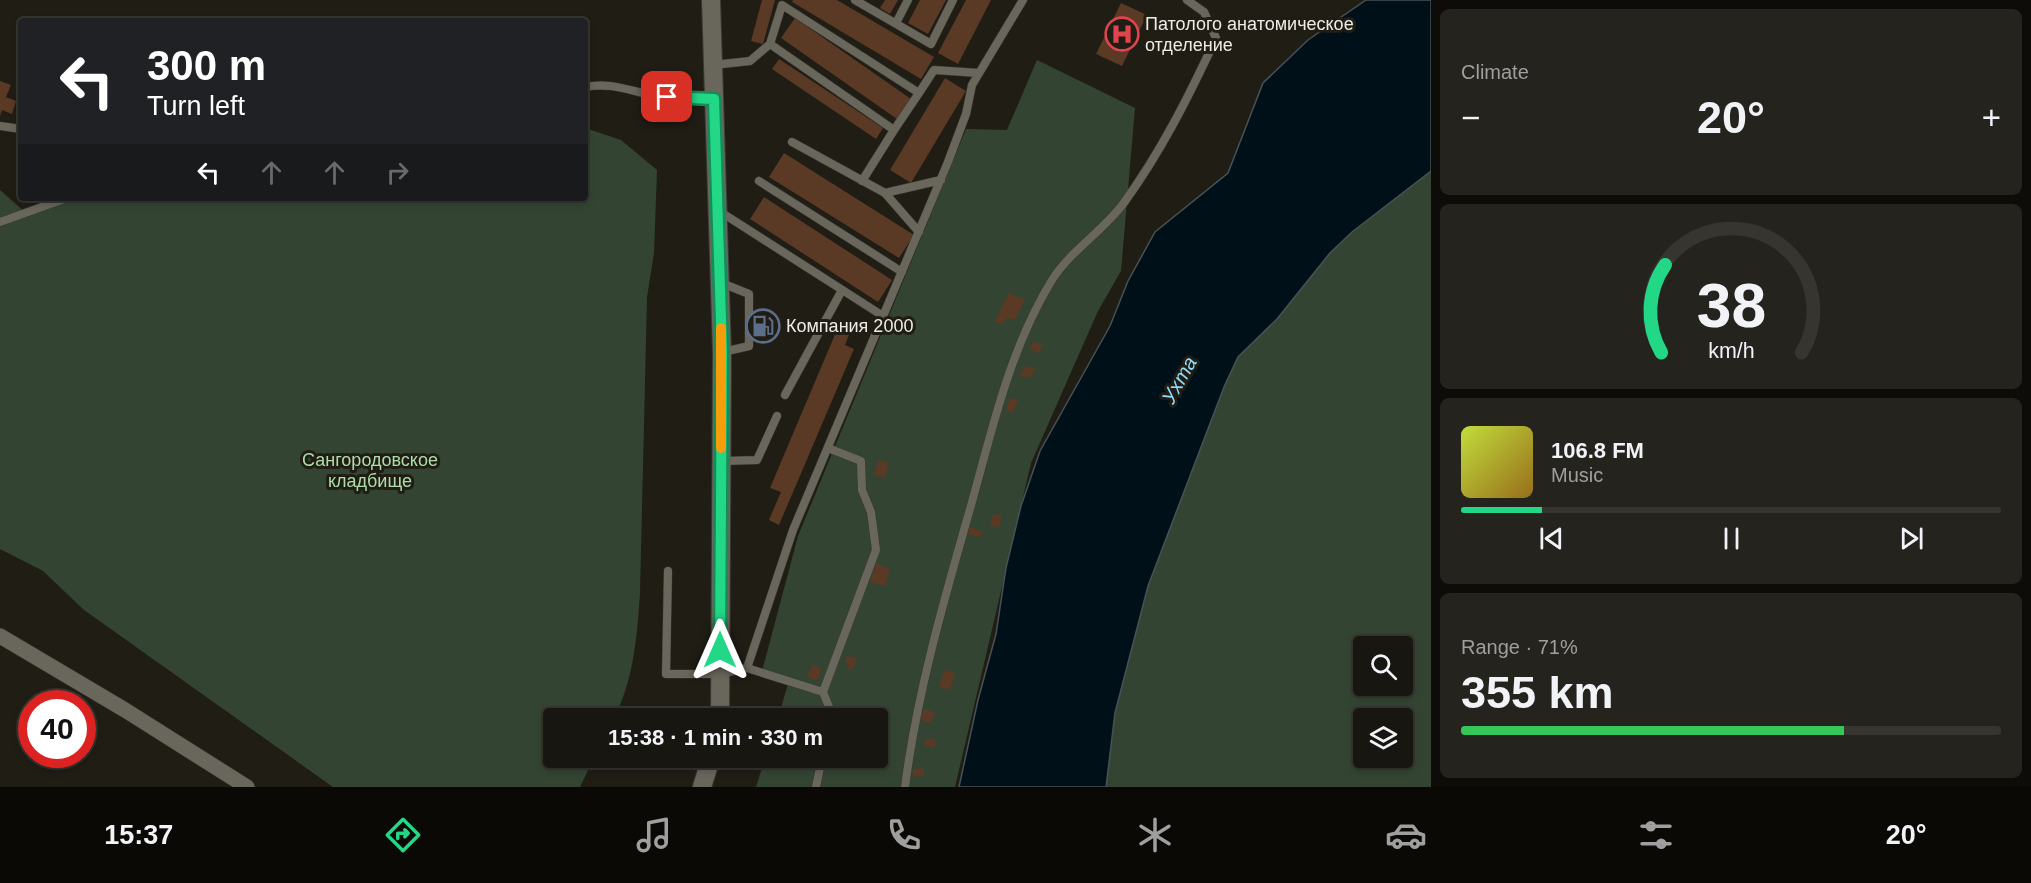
<!DOCTYPE html>
<html lang="en">
<head>
<meta charset="utf-8">
<style>
	:root { --surface:#181610; --page:#25231e; --text:#f1f3f6; --muted:#9f9f9f; --line:#363530; --accent:#22d887 }
	body { margin:0; font-family:Arial,sans-serif; background:var(--page); color:var(--text); height:100vh; display:flex; flex-direction:column; font-size:22px; white-space:nowrap }
	* { box-sizing:border-box; margin:0 }
	p { font-size:20px; color:var(--muted) }
	.icon { flex:none; width:33px; height:33px; fill:none; stroke:currentColor; stroke-width:2; stroke-linecap:round; stroke-linejoin:round }
	.map { position:relative; flex:1; overflow:hidden }
	.drawer { display:flex; flex-direction:column; gap:9px; padding:9px; background:#0d0c09; width:600px }
	.drawer>* { flex:none }
	.hud { position:absolute; left:18px; top:18px; width:570px; height:183px; border-radius:6px; box-shadow:0 3px 9px #0003,0 0 0 2px var(--line); background:#202124; color:#fff; overflow:hidden }
	.tools { position:absolute; left:1353px; top:636px; display:grid; gap:12px }
	.tools a { display:grid; place-items:center; width:60px; height:60px; border-radius:6px; background:var(--surface); box-shadow:0 3px 9px #0003,0 0 0 2px var(--line); font-size:30px }
	.speed { position:absolute; left:18px; top:690px; display:flex; gap:12px; font-size:30px; font-weight:700; text-align:center }
	.speed>* { display:grid; place-content:center; width:78px; height:78px; border-radius:50%; background:var(--surface); box-shadow:0 3px 9px #0003,0 0 0 2px var(--line); line-height:1 }
	.speed .limit { border:9px solid #d22; background:#fff; color:#111 }
	.pin { position:absolute; display:grid; place-items:center; width:51px; height:51px; color:#fff; margin:-26px; border-radius:12px; box-shadow:0 3px 9px #0006 }
	.me { position:absolute; width:66px; margin:-33px; rotate:0deg; stroke-linejoin:round; filter:drop-shadow(0 0 4px #0008) }
	.turn { display:flex; align-items:center; gap:21px; height:126px; padding:0 30px; font-size:27px }
	.turn .icon { width:78px; height:78px; stroke-width:2.5 }
	.turn b { display:block; font-size:42px; line-height:51px }
	.lanes { display:flex; align-items:center; height:57px; padding:0 30px; background:#0003; justify-content:center; gap:30px; direction:ltr }
	.lanes .off { opacity:.35 }
	.big { font-size:45px; font-weight:600; line-height:1.1 }
	.drawer .tile { flex:1; display:flex; flex-direction:column; justify-content:center; gap:9px; min-width:0; padding:0 21px; border-radius:9px; background:var(--page) }
	.drawer .dial { align-items:center; gap:0 }
	.dial svg { height:156px; overflow:visible; fill:none; stroke:var(--line); stroke-width:7; stroke-linecap:round; text-anchor:middle }
	.dial text { fill:var(--text); stroke:none }
	.song { display:flex; align-items:center; gap:18px }
	.cover { width:72px; height:72px; border-radius:9px; background:linear-gradient(135deg,hsl(70 70% 55%),hsl(40 70% 35%)) }
	.played { height:6px; border-radius:3px; background:linear-gradient(90deg,var(--accent) 15%,var(--line) 15%) }
	.keys { display:flex; justify-content:space-around; direction:ltr }
	.heat { display:flex; justify-content:space-between; align-items:center; font-size:33px; direction:ltr }
	.charge { height:9px; border-radius:4px; background:linear-gradient(90deg,#34c759 71%,var(--line) 0) }
	.trip { position:absolute; left:543px; top:708px; width:345px; height:60px; border-radius:6px; background:var(--surface); box-shadow:0 3px 9px #0003,0 0 0 2px var(--line); font-weight:600; line-height:60px; text-align:center }
	.tab-bar { display:flex; height:96px; justify-content:space-around; align-items:center; background:#0a0906; color:var(--muted) }
	.tab-bar .icon { width:42px; height:42px }
	.tab-bar .active { color:var(--accent) }
	.tab-bar b { font-size:27px; color:var(--text) }
	main { display:flex; flex:1; min-height:0 }
	.map>svg:first-child { display:block }
	.green { fill:#334532; fill-rule:evenodd }
	.water { fill:#001019; stroke:#475256; stroke-width:1.5 }
	.building { fill:#5a3925 }
	.lines { fill:none; stroke-linecap:round; stroke-linejoin:round }
	.service-casing { stroke:#3c3935; stroke-width:9 }
	.minor-casing { stroke:#3c3935; stroke-width:16 }
	.tertiary-casing { stroke:#3c3935; stroke-width:20 }
	.service { stroke:#69665c; stroke-width:8 }
	.minor { stroke:#69665c; stroke-width:15 }
	.tertiary { stroke:#69665c; stroke-width:18 }
	.route-casing { stroke:#168c58; stroke-width:15 }
	.route { stroke:#22d887; stroke-width:10 }
	.slow { stroke:#f59e0b; stroke-width:10 }
	.labels { text-anchor:middle; dominant-baseline:central; stroke-width:6; stroke-linejoin:round; paint-order:stroke }
	.poi-label { font-size:18px; fill:#edebe5; stroke:#201d15; text-anchor:start }
	.park-label { font-size:18px; fill:#addda9; stroke:#201d15 }
	.water-label { font-size:20px; font-style:italic; fill:#91dcfd; stroke:#201d15 }
</style>
</head>
<body>
<main>
<div class="map">
<svg width="1431" height="787" viewBox="0 0 1431 787">
	<rect width="100%" height="100%" fill="#201d15"/>
	<!-- green -->
	<path class="green" d="M1037 60 1135 108 1121 271 1098 311 1031 463 955 787H756L765 758H878V718H778L788 684 761 675 798 536 966 129 1007 130Z
		M585 128 621 140 657 170 654 253 647 297 640 593C637 636 634 679 614 718H554V758H594L580 787H333L84 610 43 571 0 549V190L26 213 77 198H585Z
		M1431 171V787H1106L1115 713 1148 586 1224 387 1238 357 1277 319 1330 253 1352 232ZM1364 646H1402V686H1364ZM1364 718H1402V758H1364Z"/>
	<!-- water -->
	<path class="water" d="M1366 0H1431V171L1352 232 1330 253 1277 319 1238 357 1224 387 1148 586 1115 713 1106 787H959L978 700 996 634 1006 568 1021 506 1040 451 1110 326 1128 281 1155 232 1228 173 1263 83 1308 40Z"/>
	<!-- building -->
	<path class="building" d="M762 0H775L763 44 751 41Z
		M793 0H837L934 57 921 79 792 2Z
		M885 0H898L890 14 880 8Z
		M920 0H946L928 34 908 23Z
		M966 0H991L958 64 938 53Z
		M1121 3 1147 15 1122 66 1096 54Z
		M795 18 911 99 897 119 781 38Z
		M779 59 883 128 876 139 772 69Z
		M945 78 966 91 911 183 890 170Z
		M0 81 11 85 6 97 16 101 12 114 2 110 0 116Z
		M784 153 914 235 899 258 769 177Z
		M764 197 892 280 878 302 750 219Z
		M1009 293 1025 300 1015 320 1007 318 1003 324 994 322Z
		M755 311H772V342H755Z
		M839 325 851 330 845 345 854 349 779 525 769 520 781 492 770 488Z
		M1033 341 1043 345 1039 353 1030 349Z
		M1025 366 1036 369 1030 378 1019 375Z
		M1010 398 1018 400 1013 413 1006 410Z
		M878 460 889 463 885 478 874 475Z
		M993 514 1002 516 999 528 990 525Z
		M968 526 982 531 980 538 966 533Z
		M876 563 890 569 885 586 870 582Z
		M847 656 857 658 852 670 847 669 849 665 845 662Z
		M812 665 822 669 817 681 807 676Z
		M944 670 955 673 950 690 939 687Z
		M924 709 935 712 931 723 920 720Z
		M926 738 936 740 934 748 924 745Z
		M924 768V776L913 777V769Z"/>
	<g class="lines">
		<!-- service casing -->
		<g class="service-casing">
			<path id="service" d="M855 0 931 44 953 0
				M896 23 908 0
				M770 44 782 5 919 93 894 130
				M713 65 750 61 770 44 894 130 862 181
				M585 87C609 82 628 90 651 95 671 100 692 99 713 99
				M919 93 934 70 979 73
				M0 126 21 129
				M792 142 885 193 919 232
				M759 181 902 272
				M885 193 941 180
				M719 211 883 316
				M0 222 67 198
				M719 282 749 294V346L723 352
				M785 395 842 290
				M723 461 757 460 777 416
				M668 571 666 674H720L747 668 793 530 948 162 966 114 972 85 1023 0
				M747 668 823 692 831 712 830 718
				M823 692 876 550 871 512 862 490 861 461 828 448
				M816 787 822 758
				M905 787C917 693 944 600 970 509 992 431 1009 350 1052 280 1070 251 1103 231 1123 204 1161 152 1189 96 1216 38L1204 12 1187 0"/>
		</g>
		<!-- minor casing -->
		<g class="minor-casing">
			<path id="minor" d="M0 636 125 710 247 787"/>
		</g>
		<!-- tertiary casing -->
		<g class="tertiary-casing">
			<path id="tertiary" d="M711 0 722 353 720 718
				M702 787 711 758"/>
		</g>
		<!-- service -->
		<use href="#service" class="service"/>
		<!-- minor -->
		<use href="#minor" class="minor"/>
		<!-- tertiary -->
		<use href="#tertiary" class="tertiary"/>
	</g>
	<g class="lines">
		<!-- route casing -->
		<g class="route-casing">
			<path id="route" d="M667 97 714 99 722 352 720 650"/>
		</g>
		<!-- route -->
		<use href="#route" class="route"/>
		<!-- slow -->
		<path class="slow" d="M721 328V448"/>
	</g>
	<!-- icons -->
	<defs>
		<g id="hospital-ring" transform="scale(1.725)"><circle r="9.5" fill="#201d15" stroke="#e0444e" stroke-width="1.5"/><path d="M-5-5h3v3.5h4V-5h3V5h-3V1.5h-4V5h-3Z" fill="#e0444e"/></g>
		<g id="fuel-ring" transform="scale(1.725)"><circle r="9.5" fill="#201d15" stroke="#5c6f8a" stroke-width="1.5"/><path d="M-5.5-6h7V0h2V4h1.3V-2.5L3-4.5l.8-.8L6-3V5H2.5V1h-1V6h-7ZM-4.2-4.7v3.2H.2V-4.7Z" fill="#5c6f8a"/></g>
	</defs>
	<g fill-rule="evenodd">
		<use href="#hospital-ring" x="1122" y="34"/>
		<use href="#fuel-ring" x="763" y="326"/>
	</g>
	<g class="labels">
		<!-- poi labels -->
		<g class="poi-label">
			<text x="1145" y="24">Патолого анатомическое<tspan x="1145" dy="21">отделение</tspan></text>
			<text x="786" y="326">Компания 2000</text>
		</g>
		<!-- park labels -->
		<g class="park-label">
			<text x="370" y="460">Сангородовское<tspan x="370" dy="21">кладбище</tspan></text>
		</g>
		<!-- water labels -->
		<g class="water-label">
			<text transform="translate(1179 380) rotate(-61)">Ухта</text>
		</g>
	</g>
</svg>
<div class="tools">
<a><svg class="icon" aria-label="search" viewBox="0 0 24 24"><circle cx="10" cy="10" r="6"/><path d="M15 15l6 6"/></svg></a>
<a><svg class="icon" aria-label="layers" viewBox="0 0 24 24"><path d="M12 4l9 5-9 5-9-5zM3 14l9 5 9-5"/></svg></a>
</div>
<div class="speed"><div class="limit">40</div></div>
<div class="pin" style="left:667px;top:97px;background:#d93025"><svg class="icon" aria-label="arrive" viewBox="0 0 24 24"><path d="M6 21V4h12l-3 4 3 4H6"/></svg></div>
<svg class="me" style="left:720px;top:650px" viewBox="-20 -20 40 40"><path d="M0-17L14 15 0 8-14 15z" fill="#22d887" stroke="#fff" stroke-width="4"/></svg>
<div class="trip">15:38 · 1 min · 330 m</div>
<div class="hud">
<div class="turn"><svg class="icon" aria-label="left" viewBox="0 0 24 24"><path d="M17 20v-9H6M10 6l-5 5 5 5"/></svg><div><b>300 m</b>Turn left</div></div>
<div class="lanes"><svg class="icon" aria-label="left" viewBox="0 0 24 24"><path d="M17 20v-9H6M10 6l-5 5 5 5"/></svg><svg class="icon off" aria-label="ahead" viewBox="0 0 24 24"><path d="M12 20V5M6 11l6-6 6 6"/></svg><svg class="icon off" aria-label="ahead" viewBox="0 0 24 24"><path d="M12 20V5M6 11l6-6 6 6"/></svg><svg class="icon off" aria-label="right" viewBox="0 0 24 24"><path d="M7 20v-9h11M14 6l5 5-5 5"/></svg></div>
</div>
</div>
<section class="drawer">
<div class="tile"><p>Climate</p>
<div class="heat"><a>−</a><b class="big">20°</b><a>+</a></div>
</div>
<div class="tile dial"><svg viewBox="0 0 100 80">
<path d="M14 69A42 42 0 1 1 86 69"/>
<path d="M14 69A42 42 0 0 1 16 24" stroke="#22d887"/>
<text x="50" y="56" font-size="32" font-weight="700">38</text>
<text x="50" y="72" font-size="11">km/h</text>
</svg></div>
<div class="tile">
<div class="song"><i class="cover"></i><div><b>106.8 FM</b><p>Music</p></div></div>
<div class="played"></div>
<div class="keys"><svg class="icon" aria-label="previous" viewBox="0 0 24 24"><path d="M18 5L8 12l10 7zM5 5v14"/></svg><svg class="icon" aria-label="pause" viewBox="0 0 24 24"><path d="M8 5v14M16 5v14"/></svg><svg class="icon" aria-label="next" viewBox="0 0 24 24"><path d="M6 5l10 7-10 7zM19 5v14"/></svg></div>
</div>
<div class="tile"><p>Range · 71%</p><b class="big">355 km</b><div class="charge"></div></div>
</section>
</main>
<nav class="tab-bar">
<b>15:37</b>
<svg class="icon active" aria-label="directions" viewBox="0 0 24 24"><path d="M12 3l9 9-9 9-9-9zM9 14v-3h6M13 9l2 2-2 2"/></svg>
<svg class="icon" aria-label="music" viewBox="0 0 24 24"><path d="M9 18V5l10-2v13"/><circle cx="6" cy="18" r="3"/><circle cx="16" cy="16" r="3"/></svg>
<svg class="icon" aria-label="phone" viewBox="0 0 24 24"><path d="M5 4h4l2 5-3 2q2 4 5 5l2-3 5 2v4C11 20 4 13 5 4z"/></svg>
<svg class="icon" aria-label="climate" viewBox="0 0 24 24"><path d="M12 3v18M4 7l16 10M4 17L20 7"/></svg>
<svg class="icon" aria-label="car" viewBox="0 0 24 24"><path d="M5 17H2v-5l4-1 3-4h7l3 4 3 1v5h-3M9 17h6M6 11h13"/><circle cx="7" cy="17" r="2"/><circle cx="17" cy="17" r="2"/></svg>
<svg class="icon" aria-label="filters" viewBox="0 0 24 24"><path d="M4 7h16M4 17h16"/><circle cx="9" cy="7" r="2"/><circle cx="15" cy="17" r="2"/></svg>
<b>20°</b>
</nav>
</body>
</html>
